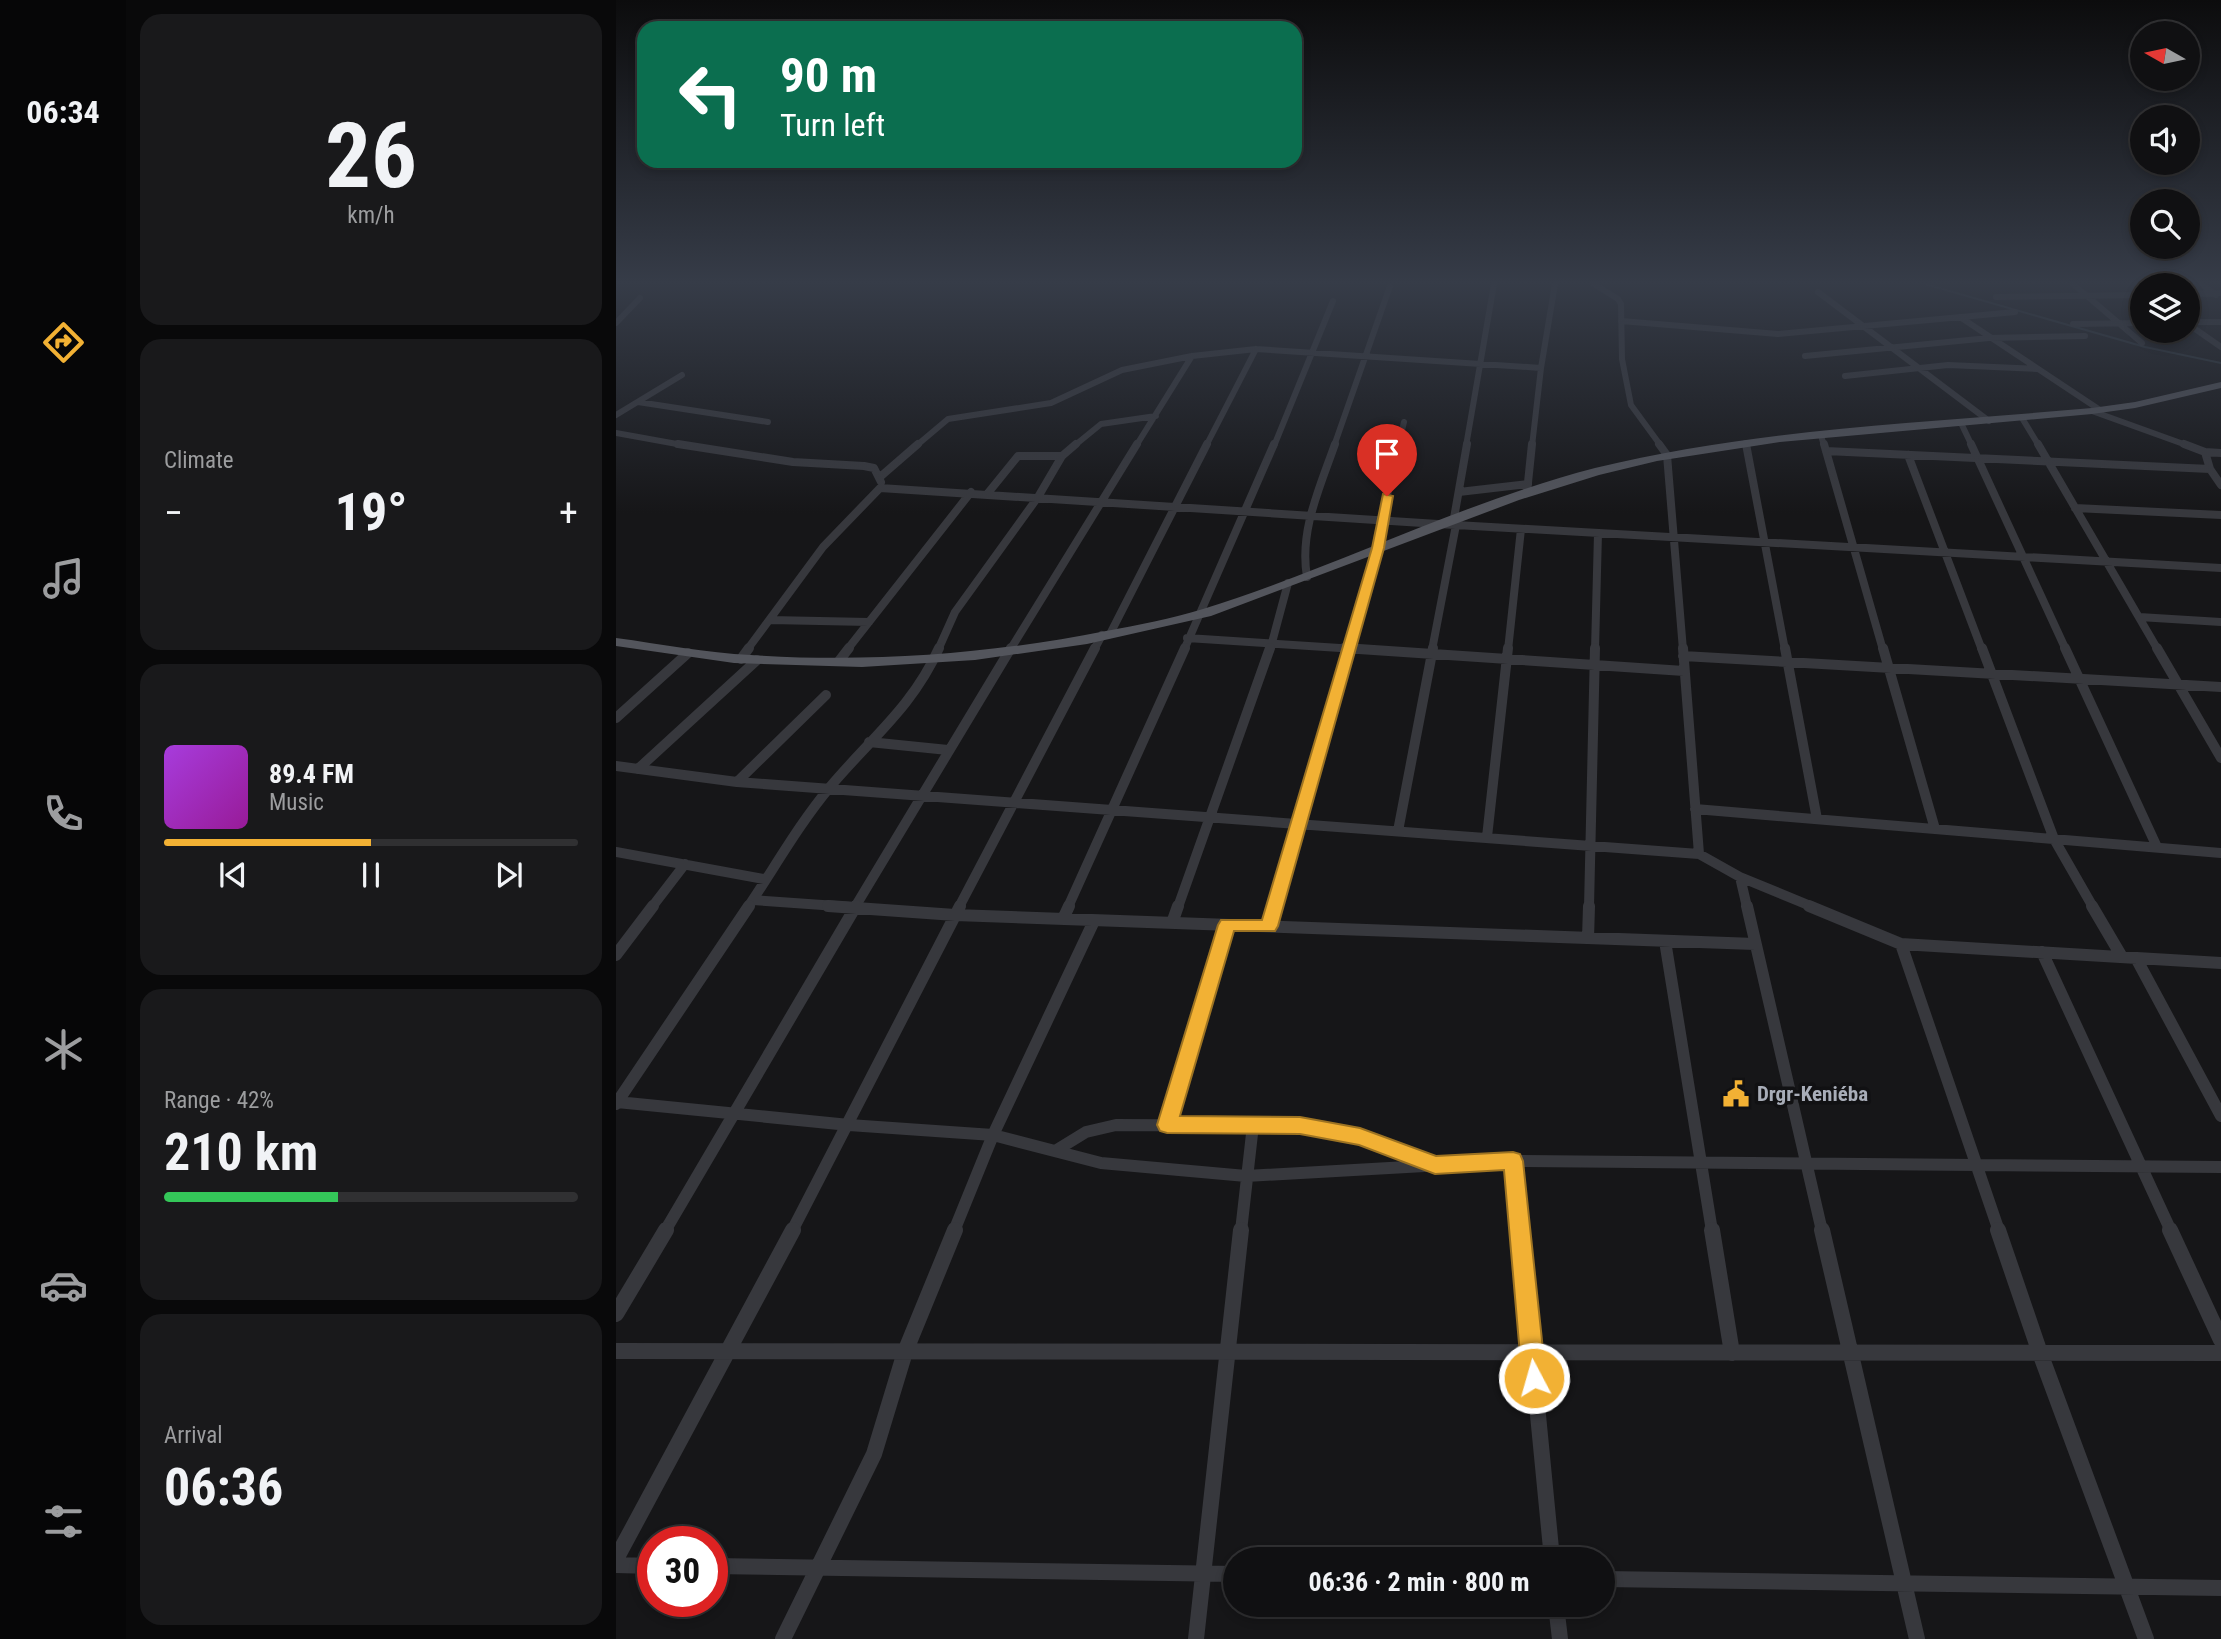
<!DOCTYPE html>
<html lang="en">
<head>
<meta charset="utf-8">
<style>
	:root { --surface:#101012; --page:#19191b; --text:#f1f3f6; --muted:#9c9d9f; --line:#303032; --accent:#f2b134 }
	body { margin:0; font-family:"Roboto Condensed",sans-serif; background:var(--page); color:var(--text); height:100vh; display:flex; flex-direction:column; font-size:26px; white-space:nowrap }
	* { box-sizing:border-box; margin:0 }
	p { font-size:23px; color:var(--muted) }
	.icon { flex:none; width:38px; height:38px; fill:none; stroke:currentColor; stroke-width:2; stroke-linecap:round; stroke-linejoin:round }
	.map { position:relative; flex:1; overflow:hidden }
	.sheet { display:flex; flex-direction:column; gap:14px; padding:14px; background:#09090a; width:490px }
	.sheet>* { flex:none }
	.guide { position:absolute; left:21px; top:21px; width:665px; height:147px; border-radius:21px; box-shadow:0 4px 10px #0003,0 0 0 2px var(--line); background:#0b6e4f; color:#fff; overflow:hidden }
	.needle { width:46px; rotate:279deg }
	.buttons { position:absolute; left:1514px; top:21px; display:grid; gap:14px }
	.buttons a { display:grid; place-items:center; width:70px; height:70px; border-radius:50%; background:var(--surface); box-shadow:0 4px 10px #0003,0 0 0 2px var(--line); font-size:35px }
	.speed { position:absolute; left:21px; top:1526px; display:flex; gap:14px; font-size:35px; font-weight:700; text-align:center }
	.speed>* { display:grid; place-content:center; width:91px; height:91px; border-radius:50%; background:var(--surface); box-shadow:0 4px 10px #0003,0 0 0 2px var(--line); line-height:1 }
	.speed .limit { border:10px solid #d22; background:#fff; color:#111 }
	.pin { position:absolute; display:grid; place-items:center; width:60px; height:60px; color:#fff; margin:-72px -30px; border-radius:50% 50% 50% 0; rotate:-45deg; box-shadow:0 0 7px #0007 }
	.pin .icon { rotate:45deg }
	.me { position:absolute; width:77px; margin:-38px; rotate:354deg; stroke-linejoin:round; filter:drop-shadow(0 0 5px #0008) }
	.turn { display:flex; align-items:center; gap:24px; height:147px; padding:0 28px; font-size:32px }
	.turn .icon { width:91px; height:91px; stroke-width:2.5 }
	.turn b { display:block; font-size:49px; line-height:60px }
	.big { font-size:52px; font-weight:700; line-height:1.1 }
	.sheet .tile { flex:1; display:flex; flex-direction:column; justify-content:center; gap:10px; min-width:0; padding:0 24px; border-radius:21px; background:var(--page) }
	.sheet .dial { align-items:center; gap:0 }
	.dial b { font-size:91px; line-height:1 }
	.song { display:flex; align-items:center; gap:21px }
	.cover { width:84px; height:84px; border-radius:10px; background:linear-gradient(135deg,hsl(280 70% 55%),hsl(300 70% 35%)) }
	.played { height:7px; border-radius:4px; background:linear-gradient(90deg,var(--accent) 50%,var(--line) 50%) }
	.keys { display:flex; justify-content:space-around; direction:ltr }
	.heat { display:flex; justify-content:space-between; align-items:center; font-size:38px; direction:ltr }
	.charge { height:10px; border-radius:5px; background:linear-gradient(90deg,#34c759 42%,var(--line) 0) }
	.trip { position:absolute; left:607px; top:1547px; width:392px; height:70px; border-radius:35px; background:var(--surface); box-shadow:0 4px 10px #0003,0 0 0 2px var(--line); font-weight:700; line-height:70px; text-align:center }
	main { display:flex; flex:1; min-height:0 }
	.tab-bar { display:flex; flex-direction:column; width:126px; justify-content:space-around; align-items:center; background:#060607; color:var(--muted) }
	.tab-bar .icon { width:49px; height:49px }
	.tab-bar .active { color:var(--accent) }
	.tab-bar b { font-size:32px; color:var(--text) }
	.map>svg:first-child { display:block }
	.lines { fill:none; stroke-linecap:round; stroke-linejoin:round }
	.stream { stroke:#2c353c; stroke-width:2 }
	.minor-far4 { stroke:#37383d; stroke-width:6 }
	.minor-far3 { stroke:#37383d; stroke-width:8 }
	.minor-far2 { stroke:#37383d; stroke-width:10 }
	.minor-far1 { stroke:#37383d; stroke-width:12 }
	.minor { stroke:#37383d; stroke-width:16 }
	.primary { fill:#53555c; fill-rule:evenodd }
	.route { fill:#f2b134; stroke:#9d7322; stroke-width:2 }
	.labels { text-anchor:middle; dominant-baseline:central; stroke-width:7; stroke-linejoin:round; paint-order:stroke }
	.near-poi-label { font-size:21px; font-weight:bold; fill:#a8adb8; stroke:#111113; text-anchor:start }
</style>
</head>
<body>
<main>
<nav class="tab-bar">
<b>06:34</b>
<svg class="icon active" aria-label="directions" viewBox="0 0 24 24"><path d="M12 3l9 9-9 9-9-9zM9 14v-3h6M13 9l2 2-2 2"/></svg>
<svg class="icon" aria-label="music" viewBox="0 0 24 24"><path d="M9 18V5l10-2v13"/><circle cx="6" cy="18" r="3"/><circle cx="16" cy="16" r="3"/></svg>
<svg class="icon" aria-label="phone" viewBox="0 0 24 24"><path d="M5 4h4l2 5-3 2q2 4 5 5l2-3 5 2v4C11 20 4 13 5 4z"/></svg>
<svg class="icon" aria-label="climate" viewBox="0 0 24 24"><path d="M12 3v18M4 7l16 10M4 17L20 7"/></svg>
<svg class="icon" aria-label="car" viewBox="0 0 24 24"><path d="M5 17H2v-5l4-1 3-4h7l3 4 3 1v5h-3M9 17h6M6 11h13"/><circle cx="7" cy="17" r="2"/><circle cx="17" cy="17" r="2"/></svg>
<svg class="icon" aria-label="filters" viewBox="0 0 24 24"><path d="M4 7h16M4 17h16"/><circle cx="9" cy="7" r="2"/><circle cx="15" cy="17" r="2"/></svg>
</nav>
<section class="sheet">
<div class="tile dial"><b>26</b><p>km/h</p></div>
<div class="tile"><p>Climate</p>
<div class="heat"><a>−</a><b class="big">19°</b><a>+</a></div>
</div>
<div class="tile">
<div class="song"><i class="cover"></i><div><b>89.4 FM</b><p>Music</p></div></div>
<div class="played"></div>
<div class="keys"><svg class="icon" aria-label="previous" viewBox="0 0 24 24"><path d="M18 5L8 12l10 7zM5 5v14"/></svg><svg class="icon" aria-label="pause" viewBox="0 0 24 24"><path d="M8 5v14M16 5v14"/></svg><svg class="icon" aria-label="next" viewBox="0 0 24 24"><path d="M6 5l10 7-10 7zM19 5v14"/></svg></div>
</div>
<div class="tile"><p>Range · 42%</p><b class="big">210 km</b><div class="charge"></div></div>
<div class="tile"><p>Arrival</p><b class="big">06:36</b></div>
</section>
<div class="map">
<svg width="1605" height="1639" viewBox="0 0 1605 1639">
	<rect width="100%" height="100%" fill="#161618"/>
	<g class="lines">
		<!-- stream -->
		<path class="stream" d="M1309 284 1529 347 1605 363"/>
		<!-- minor-far4 -->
		<path class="minor-far4" d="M978 284 1002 299 1005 304 1006 359 1015 405 1045 446
			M1457 284 1526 343
			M1585 284 1600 295
			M1202 292 1373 421
			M1572 294 1605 293
			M1380 297 1526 295
			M1344 317 1484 410
			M1005 321 1162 334 1399 312
			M1572 322H1605
			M0 323 24 298
			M1457 324 1526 323
			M1572 324 1605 347
			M1189 356 1373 338 1469 336
			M1229 376 1332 365 1421 369
			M22 402 152 422
			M1476 411 1573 446
			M0 415 66 375
			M1406 418 1423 446
			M1345 423 1356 446
			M0 433 72 446
			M1205 435 1208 446
			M1130 443 1131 446
			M300 446 332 419 435 403 506 370 576 356 640 349 925 368
			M458 446 485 424 540 416
			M520 446 576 356
			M590 446 640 349
			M658 446 717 301
			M718 446 774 286
			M782 446 788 422
			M850 446 878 284
			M916 446 925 368 939 284"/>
		<!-- minor-far3 -->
		<path class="minor-far3" d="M62 444 177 462 248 466 258 468 265 482
			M1043 444 1051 455 1067 650
			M1130 444 1169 650
			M1208 444 1267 650
			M1355 444 1450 650
			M1422 444 1542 650
			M1568 444 1589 452 1605 453
			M1210 451 1594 469
			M1589 452 1594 469 1605 485
			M1292 455 1366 650
			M264 477 302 444
			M843 492 912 484
			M911 492 916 444
			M372 493 402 456H446
			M1459 508 1605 515
			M838 518 851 444
			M691 577C683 531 704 487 719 444
			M1523 617 1605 622
			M154 620 253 622
			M494 634 591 444
			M571 638 755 650
			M131 650 207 547 264 488 822 524 1605 568
			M231 650 355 492
			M322 650 339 612 422 497 446 456 460 444
			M394 650 521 444
			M478 650 486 635
			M568 650 658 444
			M654 650 672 583
			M733 650 762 548 765 521 783 444
			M816 650 840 525
			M892 650 905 529
			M979 650 982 533"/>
		<!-- minor-far2 -->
		<path class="minor-far2" d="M728 648 1068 671
			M1067 648 1083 854
			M1169 648 1201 819
			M1267 648 1319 829
			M1366 648 1438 839 1477 907
			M1449 648 1541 847
			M1541 648 1605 758
			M1067 656 1605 687
			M125 659 133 648
			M223 661 233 648
			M0 718 72 653
			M253 742 332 750
			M0 766 121 782 1083 854 1124 877 1197 907
			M22 769 141 660
			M121 782 210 695
			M1079 809 1605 853
			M782 831 817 648
			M871 837 892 648
			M0 852 148 879
			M1124 877 1131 907
			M137 900 235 907
			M36 907 69 864
			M132 907C159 867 183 824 214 787 254 739 296 708 323 648
			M239 907 395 648
			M343 907 479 648
			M452 907 569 648
			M562 907 654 648
			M658 907 733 648
			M973 907 979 648"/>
		<!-- minor-far1 -->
		<path class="minor-far1" d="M212 906 339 915 1139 944
			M1131 906 1206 1231
			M1193 906 1285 944 1605 963
			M1476 906 1506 957
			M447 919 453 906
			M556 923 562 906
			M653 926 659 906
			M972 938 973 906
			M1049 941 1096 1231
			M1285 944 1383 1231
			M1426 952 1555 1231
			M0 955 37 906
			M1520 958 1605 1116
			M1 1102 233 1125 377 1135 485 1163 630 1176 897 1161 1605 1167
			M0 1104 133 906
			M551 1125 611 925
			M439 1151 470 1132 500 1125 684 1126 745 1136 813 1163
			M897 1161 904 1231
			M49 1231 240 906
			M176 1231 344 906
			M338 1231 377 1135 478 921
			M625 1231 637 1125"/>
		<!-- minor -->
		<path class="minor" d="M904 1230 936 1559
			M1096 1230 1116 1353
			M1206 1230 1301 1639
			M1382 1230 1424 1353 1530 1639
			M1554 1230 1605 1340
			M0 1314 50 1230
			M0 1351 1605 1353
			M0 1559 177 1230
			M0 1565 37 1566
			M96 1566 620 1574
			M987 1579 1605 1588
			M940 1605 944 1639
			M167 1639 258 1454 289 1352 339 1230
			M580 1639 625 1230"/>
		<!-- primary -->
		<path class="primary" d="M1605 382V388L1519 408 1476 414 1164 442 1041 461 983 475 903 500 595 616 471 644 359 660 246 667 118 663 0 646V638C45 644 90 653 135 655 254 663 374 654 490 631 522 625 555 619 587 609 719 568 844 503 979 468 1142 428 1310 423 1476 408L1519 402Z"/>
	</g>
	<!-- sky -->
	<linearGradient id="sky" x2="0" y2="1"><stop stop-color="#0c0c0d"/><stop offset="0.55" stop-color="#363c48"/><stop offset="1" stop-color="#363c48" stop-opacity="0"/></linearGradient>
	<rect width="1605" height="513" fill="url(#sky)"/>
	<!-- route -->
	<path class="route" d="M767 494 777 496 768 548 662 926 659 931H618L564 1116 684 1117 744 1128 820 1156 897 1152 904 1154 907 1161 930 1378 927 1386 918 1390 910 1386 906 1378 888 1170 819 1174 743 1145 684 1134 551 1133 544 1131 541 1125 602 925 605 920H646L756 548Z"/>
	<!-- icons -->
	<defs>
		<g id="civic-bare" transform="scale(2.1)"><path d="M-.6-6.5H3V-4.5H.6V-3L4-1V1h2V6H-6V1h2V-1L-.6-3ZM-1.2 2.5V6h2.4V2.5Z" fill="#f2b134" stroke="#111113" stroke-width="2.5" paint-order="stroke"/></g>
	</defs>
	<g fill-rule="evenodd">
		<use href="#civic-bare" x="1120" y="1094"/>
	</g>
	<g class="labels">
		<!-- near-poi labels -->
		<g class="near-poi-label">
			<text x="1141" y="1094">Drgr-Keniéba</text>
		</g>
	</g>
</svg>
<div class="buttons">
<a><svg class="needle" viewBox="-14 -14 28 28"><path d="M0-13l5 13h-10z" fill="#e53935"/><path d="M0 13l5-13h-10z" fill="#9c9d9f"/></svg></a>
<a><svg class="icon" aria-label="sound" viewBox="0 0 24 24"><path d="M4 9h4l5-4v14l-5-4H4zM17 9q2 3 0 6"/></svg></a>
<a><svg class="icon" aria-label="search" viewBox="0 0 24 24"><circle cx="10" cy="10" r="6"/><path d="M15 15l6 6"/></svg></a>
<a><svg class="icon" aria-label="layers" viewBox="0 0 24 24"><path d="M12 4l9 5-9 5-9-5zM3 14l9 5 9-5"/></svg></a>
</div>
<div class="speed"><div class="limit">30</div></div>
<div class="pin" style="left:771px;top:496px;background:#d93025"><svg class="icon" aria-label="arrive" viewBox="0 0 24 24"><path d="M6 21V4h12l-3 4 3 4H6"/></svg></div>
<svg class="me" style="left:918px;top:1378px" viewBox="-20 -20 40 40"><circle r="17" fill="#f2b134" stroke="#fff" stroke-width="3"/><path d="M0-11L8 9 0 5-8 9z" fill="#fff"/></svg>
<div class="trip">06:36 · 2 min · 800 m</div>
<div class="guide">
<div class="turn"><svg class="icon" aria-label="left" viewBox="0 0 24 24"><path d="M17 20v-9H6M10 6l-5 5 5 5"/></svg><div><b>90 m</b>Turn left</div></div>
</div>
</div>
</main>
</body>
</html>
